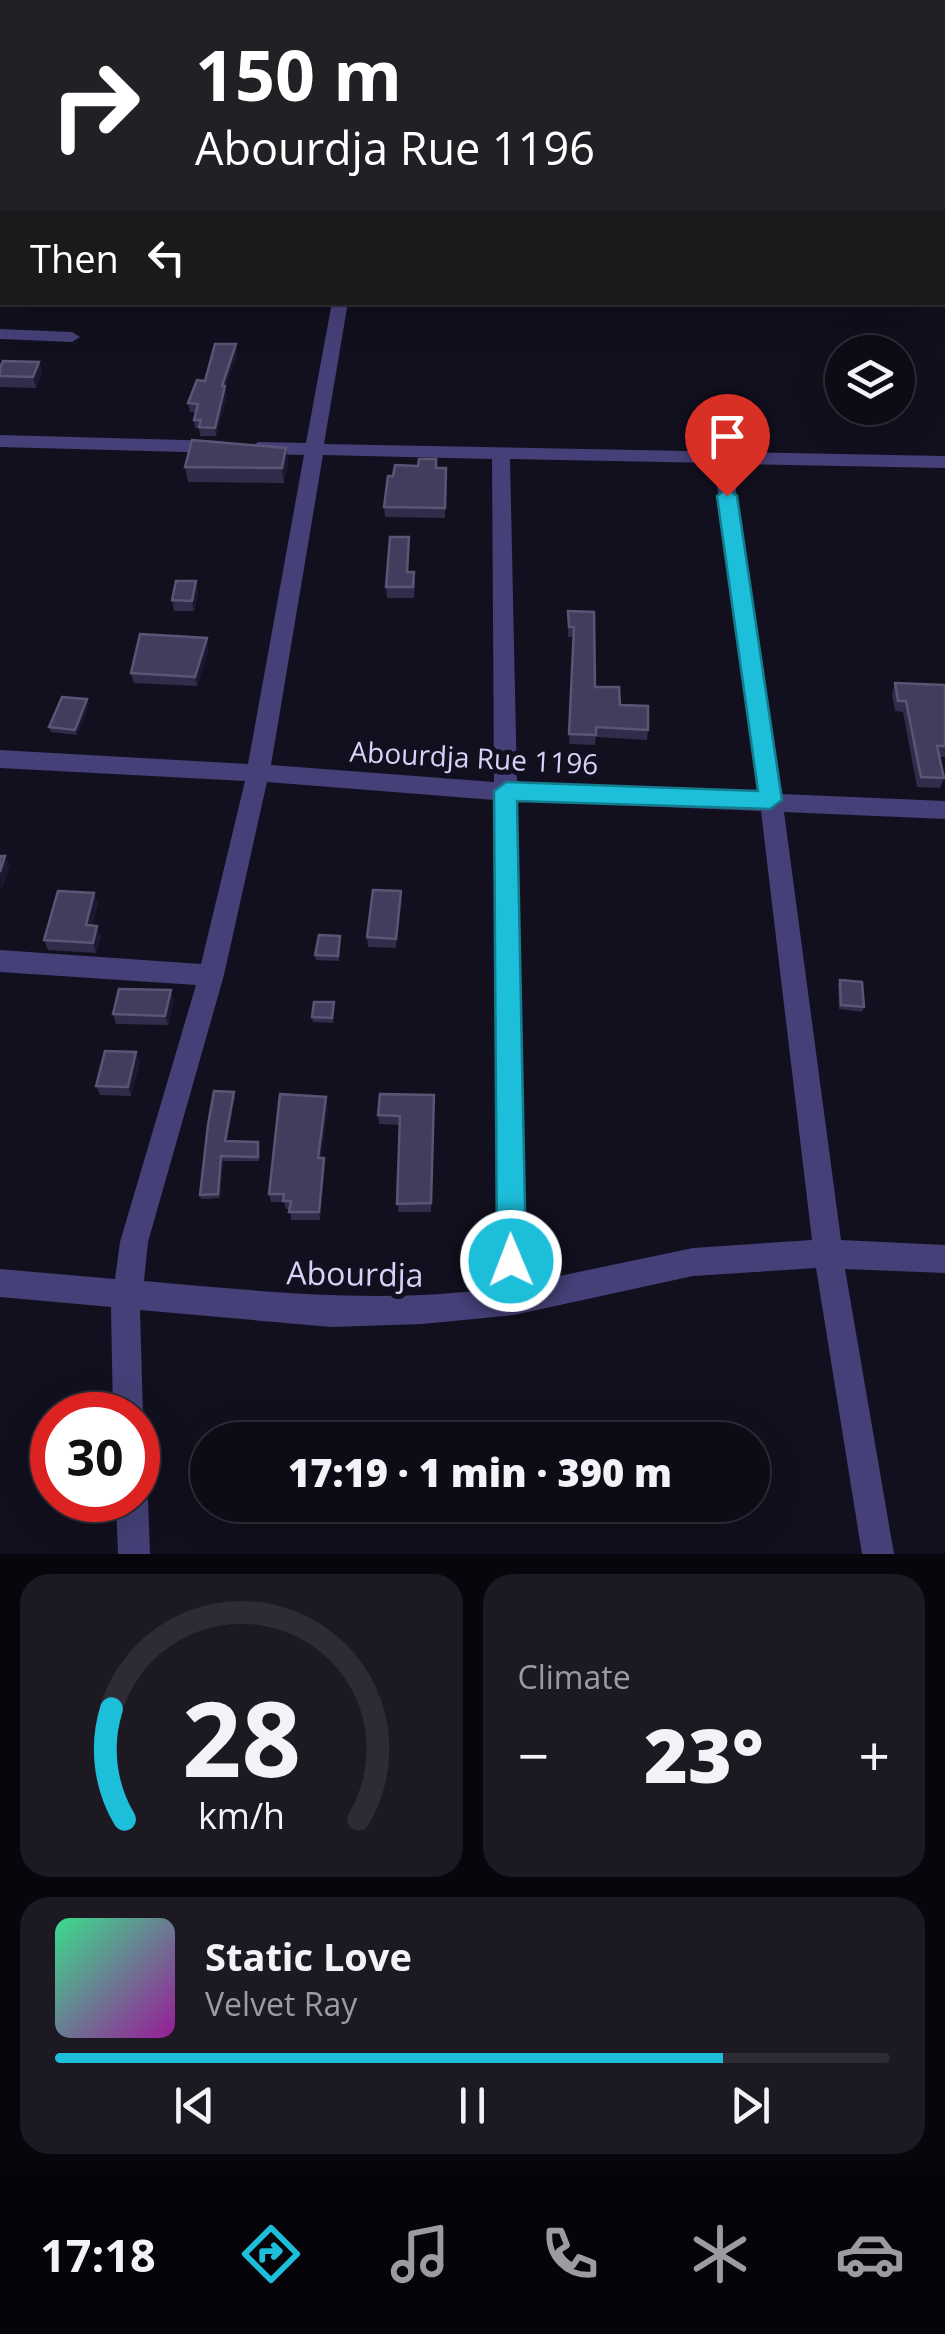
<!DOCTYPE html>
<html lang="en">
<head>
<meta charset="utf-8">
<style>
	:root { --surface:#0e0b16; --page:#1c1923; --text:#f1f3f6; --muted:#9b9ba1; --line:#2e2b35; --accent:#1dbeda }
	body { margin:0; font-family:"Open Sans",sans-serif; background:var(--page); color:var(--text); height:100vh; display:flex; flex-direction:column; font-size:38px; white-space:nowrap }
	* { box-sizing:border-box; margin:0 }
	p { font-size:32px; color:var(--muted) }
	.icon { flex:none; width:55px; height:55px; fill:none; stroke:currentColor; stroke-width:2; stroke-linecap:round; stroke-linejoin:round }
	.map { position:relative; height:1554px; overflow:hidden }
	.panel { display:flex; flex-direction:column; gap:20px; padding:20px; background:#08060c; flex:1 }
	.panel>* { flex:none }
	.top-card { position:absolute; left:0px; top:0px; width:945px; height:305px; box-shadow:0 10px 40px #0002,0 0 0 2px var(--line); background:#202124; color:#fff; overflow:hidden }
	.tools { position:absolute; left:825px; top:335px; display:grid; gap:20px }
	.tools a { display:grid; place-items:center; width:90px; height:90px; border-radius:50%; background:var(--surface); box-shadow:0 10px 40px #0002,0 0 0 2px var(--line); font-size:50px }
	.speed { position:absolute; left:30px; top:1392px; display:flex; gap:20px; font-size:50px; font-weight:700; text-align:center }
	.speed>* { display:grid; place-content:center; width:130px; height:130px; border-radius:50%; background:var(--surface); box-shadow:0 10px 40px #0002,0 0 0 2px var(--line); line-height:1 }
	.speed .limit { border:15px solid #d22; background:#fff; color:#111 }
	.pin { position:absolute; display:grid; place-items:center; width:85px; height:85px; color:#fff; margin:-102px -42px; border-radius:50% 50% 50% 0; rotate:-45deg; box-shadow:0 0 10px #0007 }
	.pin .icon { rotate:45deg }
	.me { position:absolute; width:110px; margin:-55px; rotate:359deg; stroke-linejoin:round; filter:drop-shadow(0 0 8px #0008) }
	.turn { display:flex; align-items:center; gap:35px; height:210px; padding:0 30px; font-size:45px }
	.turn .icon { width:130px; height:130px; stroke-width:2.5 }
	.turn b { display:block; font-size:70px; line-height:85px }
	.then { display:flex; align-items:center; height:95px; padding:0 30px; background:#0003; gap:20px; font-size:38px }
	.big { font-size:75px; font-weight:800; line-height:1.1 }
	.panel .widget { flex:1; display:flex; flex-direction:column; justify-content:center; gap:15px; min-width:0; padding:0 35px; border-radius:30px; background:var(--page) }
	.panel .dial { align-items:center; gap:0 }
	.dial svg { height:260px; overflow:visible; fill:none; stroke:var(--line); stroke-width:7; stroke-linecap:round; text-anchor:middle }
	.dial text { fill:var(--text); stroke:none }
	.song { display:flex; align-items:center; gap:30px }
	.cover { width:120px; height:120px; border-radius:15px; background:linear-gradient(135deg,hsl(150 70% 55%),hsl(300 70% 35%)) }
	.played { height:10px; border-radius:5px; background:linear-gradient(90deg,var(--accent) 80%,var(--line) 80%) }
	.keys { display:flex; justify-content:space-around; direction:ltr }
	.heat { display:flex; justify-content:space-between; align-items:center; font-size:55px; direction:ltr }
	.panel .tiles { flex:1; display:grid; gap:20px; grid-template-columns:1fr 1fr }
	.widget:last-child { grid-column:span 2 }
	.trip { position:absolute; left:190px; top:1422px; width:580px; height:100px; border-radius:50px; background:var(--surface); box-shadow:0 10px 40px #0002,0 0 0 2px var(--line); font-weight:800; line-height:100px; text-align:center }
	.dock { display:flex; height:160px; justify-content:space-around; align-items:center; background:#060409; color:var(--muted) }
	.dock .icon { width:70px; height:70px }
	.dock .selected { color:var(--accent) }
	.dock b { font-size:45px; color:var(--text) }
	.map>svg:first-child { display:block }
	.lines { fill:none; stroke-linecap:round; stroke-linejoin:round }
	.street { fill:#454077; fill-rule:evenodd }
	.wall { fill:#322b4a }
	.shaded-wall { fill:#1d1831 }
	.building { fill:#433d5d; stroke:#5b5475; stroke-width:2.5 }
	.route { fill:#1dbeda; stroke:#137c8e; stroke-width:2.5 }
	.labels { text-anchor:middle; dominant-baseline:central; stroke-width:10; stroke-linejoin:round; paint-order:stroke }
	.street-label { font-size:28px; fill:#d8d2f9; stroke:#120f1e }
	.near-street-label { font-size:32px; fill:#d8d2f9; stroke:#120f1e }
</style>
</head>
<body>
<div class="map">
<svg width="945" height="1554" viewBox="0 0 945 1554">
	<rect width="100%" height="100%" fill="#120f1e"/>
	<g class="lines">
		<!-- street -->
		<path class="street" d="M2 48V56L0 57V49Z
			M0 184 2 185V193L0 194Z
			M332 302H348L324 444 945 456V468L732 464 782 794 945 801V819L784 812 841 1240 945 1245V1273L845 1269 894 1554H862L816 1268 693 1276 514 1315 422 1324 331 1327 140 1310 143 1415 138 1426V1415H113L111 1307 0 1297V1269L115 1279 120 1242 196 985 0 972V950L201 964 245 781 0 768V750L248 764 304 455 258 454 249 448 258 442 306 443ZM323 455 492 459 494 782 271 765ZM510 459 714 463 759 793 517 783ZM267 782 494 800 497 1288C379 1305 262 1291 144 1281L148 1242 224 975ZM517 801 761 811 812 1240 693 1248 526 1283Z
			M0 329 72 332 80 337 72 342 0 339Z
			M0 435 221 441 230 447 221 453 0 447Z
			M138 1486 143 1489 148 1500 150 1554H118L116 1500H138Z"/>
	</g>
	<!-- wall -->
	<path class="wall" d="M71 302H96L95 305Z
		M237 353 225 388 227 395 216 436H200L199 428H195L194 420 195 412H190L188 403 205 381Z
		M39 362 42 372 36 388 0 387V368Z
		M286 448 288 462 284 483 188 482 185 467Z
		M436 468H446L445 518 385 517 384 507Z
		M409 548 408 572 415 582 414 598H387L386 587Z
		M196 581 198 592 194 611H174L172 600Z
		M568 611 595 687 648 730 647 740 596 737 595 745 569 744 573 637H568Z
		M209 648 197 686 134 683 131 673Z
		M895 683 945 685V757H939L944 778 940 788 917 787 903 712 895 711 892 694Z
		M89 704 77 735 51 732 49 727Z
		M401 891 402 901 396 948 368 947 367 937Z
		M98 903 92 925 101 936 96 953 48 950 44 940Z
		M340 936 339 961 316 960 315 955Z
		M840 980 864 1007 862 1012 839 1009 838 984Z
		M174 1000 168 1025 116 1024 113 1014Z
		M334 1002 333 1023 313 1022 312 1017Z
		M140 1061 131 1096 100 1095 96 1086Z
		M234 1092 235 1096 227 1141 259 1146V1161H223L220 1198 201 1199 200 1195Z
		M434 1104 431 1212H398L400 1125 379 1124 378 1115Z
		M328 1106 321 1158H324L325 1166 320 1220H291L290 1209H286L284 1202H271L269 1194Z"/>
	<!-- shaded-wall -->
	<path class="shaded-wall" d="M236 344 237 353 225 388 227 395 216 436 215 428 222 386Z
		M39 362 42 372 36 388 33 377Z
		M286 448 288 462 284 483 282 468Z
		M196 581 198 592 194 611 192 601Z
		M207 638 209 648 197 686 195 677Z
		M87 699 89 704 77 735 75 730Z
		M5 856 10 866 1 891 0 872Z
		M401 891 402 901 396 948V939Z
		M94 893 98 903 89 935 86 925Z
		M97 926 101 936 96 953 93 943Z
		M171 990 174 1000 168 1025 165 1016Z
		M136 1052 140 1061 131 1096 128 1087Z
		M234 1092 235 1096 226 1145 225 1141Z
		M326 1097 328 1106 320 1166 318 1158Z
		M221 1156 223 1161 220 1198 218 1194Z
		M324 1158 325 1166 320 1220 319 1212Z"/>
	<!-- building -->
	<path class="building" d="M215 344H236L222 386H225L215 428 199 427 201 420H194L198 404 188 403 197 380 205 381Z
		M3 361 39 362 33 377 0 376V368Z
		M192 440 286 448 282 468 185 467Z
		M419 459H436V468H446L445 508 384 507 388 476H393L395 465 418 466Z
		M390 537H409L407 572H414L413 587H386Z
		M176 581H196L192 601 172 600Z
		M568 611 594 612 595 687H619L620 705 648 706V730L596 727V735L569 734 574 627H569Z
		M140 634 207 638 195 677 131 673Z
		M895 683 945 685V746H937L944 778 921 777 906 701H898Z
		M62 697 87 699 75 730 49 727Z
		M0 856H5L0 872Z
		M373 890 401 891 396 939 367 937Z
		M58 891 94 893 86 925 97 926 93 943 44 940Z
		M319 935 340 936 338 956 315 955Z
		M840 980 862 982 864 1007 841 1005Z
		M119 989 171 990 165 1016 113 1014Z
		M314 1002H334L332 1018 312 1017Z
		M105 1051 136 1052 128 1087 96 1086Z
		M214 1091 234 1092 225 1141 258 1142V1157L221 1156 218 1194 200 1195 208 1125Z
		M280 1094 326 1097 318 1158H324L319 1212H289L291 1201H283L284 1194H269Z
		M380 1094 434 1095 431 1203 397 1204 400 1116 378 1115Z"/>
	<!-- route -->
	<path class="route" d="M727 489 737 496 782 800 770 809 517 801 526 1261 521 1271 511 1275 501 1271 497 1261 494 791 506 782 758 791 717 496Z"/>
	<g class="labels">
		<!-- street labels -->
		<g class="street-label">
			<text transform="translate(474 757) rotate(3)">Abourdja Rue 1196</text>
		</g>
		<!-- near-street labels -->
		<g class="near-street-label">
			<text transform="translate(355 1273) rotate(1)">Abourdja</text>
		</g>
	</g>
</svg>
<div class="tools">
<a><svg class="icon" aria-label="layers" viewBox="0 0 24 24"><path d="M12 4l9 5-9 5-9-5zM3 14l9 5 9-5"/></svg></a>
</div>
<div class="speed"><div class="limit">30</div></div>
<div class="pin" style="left:727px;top:496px;background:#d93025"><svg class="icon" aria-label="arrive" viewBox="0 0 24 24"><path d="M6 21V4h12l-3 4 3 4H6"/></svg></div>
<svg class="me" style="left:511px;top:1261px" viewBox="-20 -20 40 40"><circle r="17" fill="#1dbeda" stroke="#fff" stroke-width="3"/><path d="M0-11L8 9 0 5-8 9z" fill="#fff"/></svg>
<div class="trip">17:19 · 1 min · 390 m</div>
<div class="top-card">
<div class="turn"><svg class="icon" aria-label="right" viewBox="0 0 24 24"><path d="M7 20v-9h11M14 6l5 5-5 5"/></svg><div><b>150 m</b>Abourdja Rue 1196</div></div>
<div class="then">Then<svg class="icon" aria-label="left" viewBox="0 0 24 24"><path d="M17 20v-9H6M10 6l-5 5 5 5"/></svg></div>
</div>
</div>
<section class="panel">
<div class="tiles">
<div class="widget dial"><svg viewBox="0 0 100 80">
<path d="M14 69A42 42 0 1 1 86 69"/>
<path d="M14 69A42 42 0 0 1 10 35" stroke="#1dbeda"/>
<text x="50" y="56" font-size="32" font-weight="700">28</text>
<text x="50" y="72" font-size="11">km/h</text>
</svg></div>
<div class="widget"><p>Climate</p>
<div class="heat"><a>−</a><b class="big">23°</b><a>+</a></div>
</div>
<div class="widget">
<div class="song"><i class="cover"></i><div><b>Static Love</b><p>Velvet Ray</p></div></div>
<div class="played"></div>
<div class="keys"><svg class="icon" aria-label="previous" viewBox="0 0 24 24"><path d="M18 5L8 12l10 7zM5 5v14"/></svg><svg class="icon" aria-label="pause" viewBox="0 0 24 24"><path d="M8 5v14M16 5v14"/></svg><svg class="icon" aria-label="next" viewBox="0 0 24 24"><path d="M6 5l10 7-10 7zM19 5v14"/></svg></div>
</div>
</div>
</section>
<nav class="dock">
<b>17:18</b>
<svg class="icon selected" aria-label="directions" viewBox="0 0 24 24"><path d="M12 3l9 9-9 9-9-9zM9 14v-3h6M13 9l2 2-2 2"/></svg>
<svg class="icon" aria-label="music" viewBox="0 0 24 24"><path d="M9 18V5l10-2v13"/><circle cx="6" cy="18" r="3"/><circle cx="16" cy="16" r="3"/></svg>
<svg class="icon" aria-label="phone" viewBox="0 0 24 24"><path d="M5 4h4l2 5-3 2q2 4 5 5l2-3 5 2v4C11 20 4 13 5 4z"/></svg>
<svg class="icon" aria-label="climate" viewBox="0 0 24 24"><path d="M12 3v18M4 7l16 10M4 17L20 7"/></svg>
<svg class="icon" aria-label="car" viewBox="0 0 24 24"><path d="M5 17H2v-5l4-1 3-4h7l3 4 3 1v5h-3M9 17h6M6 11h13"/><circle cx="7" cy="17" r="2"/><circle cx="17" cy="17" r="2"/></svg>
</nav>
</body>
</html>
